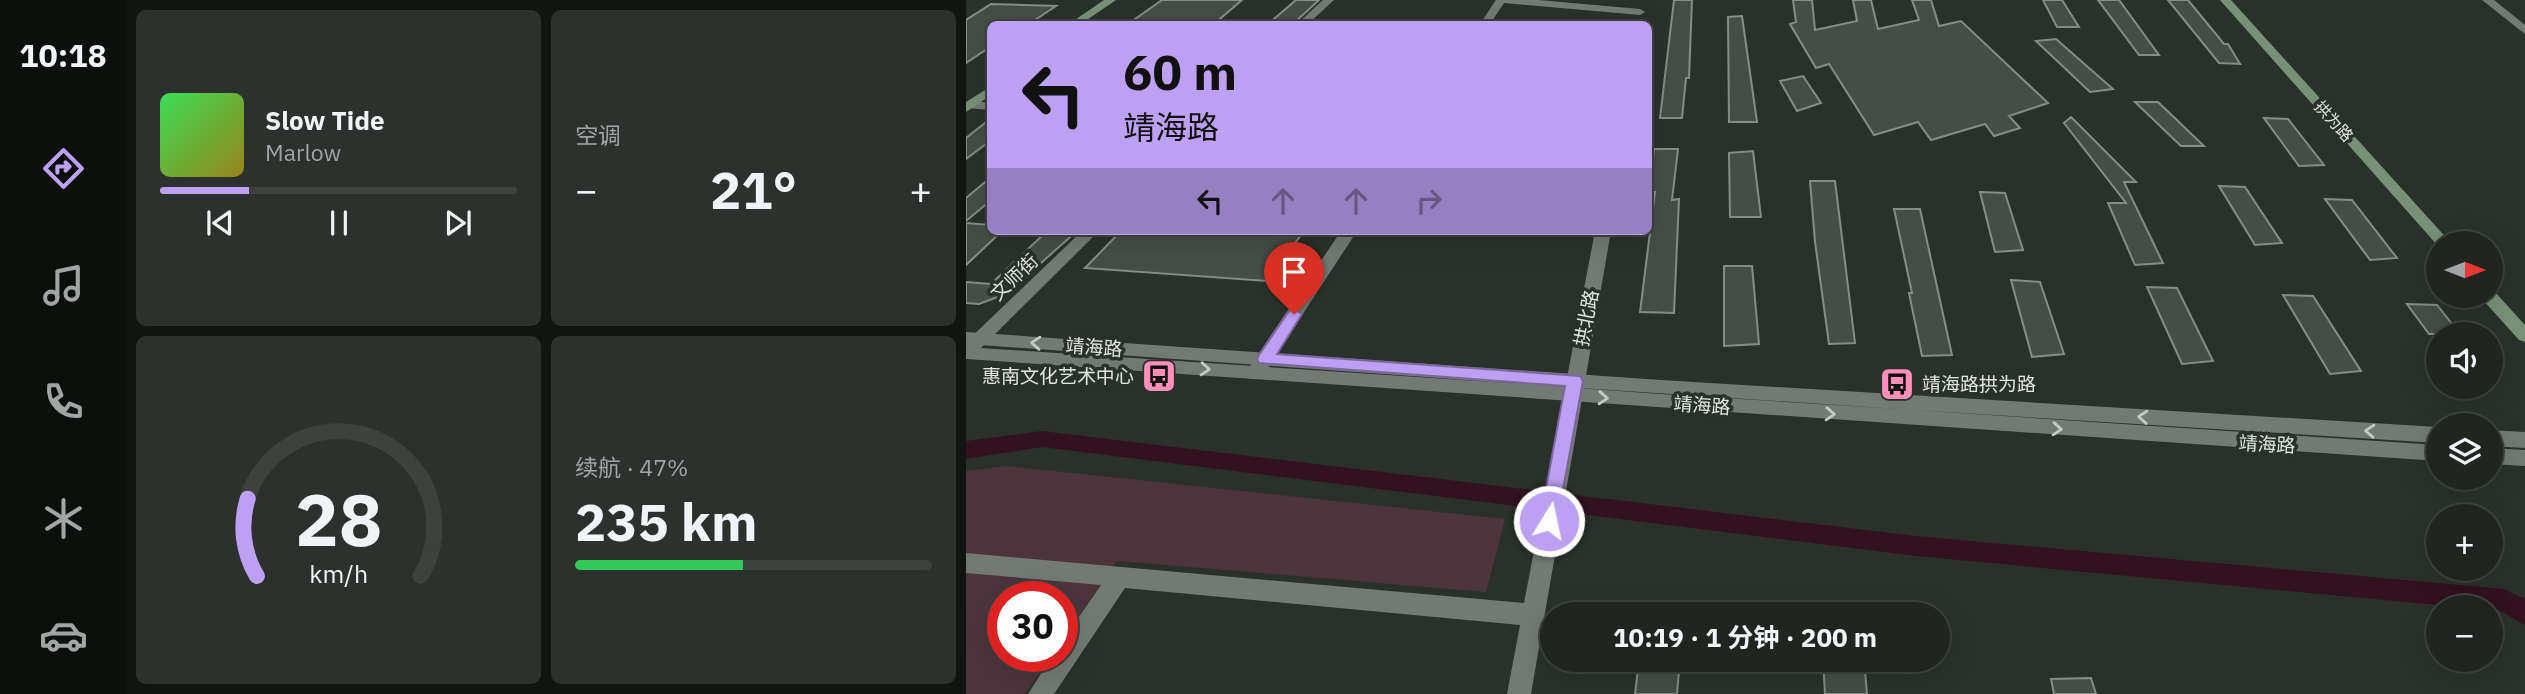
<!DOCTYPE html>
<html lang="zh">
<head>
<meta charset="utf-8">
<style>
	:root { --surface:#202520; --page:#2d312d; --text:#f1f3f6; --muted:#a2a5a5; --line:#3d423e; --accent:#bca0f2 }
	body { margin:0; font-family:"IBM Plex Sans","Noto Sans SC",sans-serif; background:var(--page); color:var(--text); height:100vh; display:flex; flex-direction:column; font-size:26px; white-space:nowrap }
	* { box-sizing:border-box; margin:0 }
	p { font-size:23px; color:var(--muted) }
	.icon { flex:none; width:38px; height:38px; fill:none; stroke:currentColor; stroke-width:2; stroke-linecap:round; stroke-linejoin:round }
	.map { position:relative; flex:1; overflow:hidden }
	.side { display:flex; flex-direction:column; gap:10px; padding:10px; background:#121412; width:840px }
	.side>* { flex:none }
	.banner { position:absolute; left:21px; top:21px; width:665px; height:214px; border-radius:10px; box-shadow:0 7px 28px #0002,0 0 0 2px var(--line); background:#bca0f2; color:#111; overflow:hidden }
	.needle { width:46px; rotate:90deg }
	.controls { position:absolute; left:1460px; top:231px; display:grid; gap:14px }
	.controls a { display:grid; place-items:center; width:77px; height:77px; border-radius:50%; background:var(--surface); box-shadow:0 7px 28px #0002,0 0 0 2px var(--line); font-size:35px }
	.speed { position:absolute; left:21px; top:581px; display:flex; gap:14px; font-size:35px; font-weight:700; text-align:center }
	.speed>* { display:grid; place-content:center; width:91px; height:91px; border-radius:50%; background:var(--surface); box-shadow:0 7px 28px #0002,0 0 0 2px var(--line); line-height:1 }
	.speed .limit { border:10px solid #d22; background:#fff; color:#111 }
	.pin { position:absolute; display:grid; place-items:center; width:60px; height:60px; color:#fff; margin:-72px -30px; border-radius:50% 50% 50% 0; rotate:-45deg; box-shadow:0 0 7px #0007 }
	.pin .icon { rotate:45deg }
	.me { position:absolute; width:77px; margin:-38px; rotate:10deg; stroke-linejoin:round; filter:drop-shadow(0 0 5px #0008) }
	.turn { display:flex; align-items:center; gap:24px; height:147px; padding:0 21px; font-size:32px }
	.turn .icon { width:91px; height:91px; stroke-width:2.5 }
	.turn b { display:block; font-size:49px; line-height:60px }
	.lanes { display:flex; align-items:center; height:66px; padding:0 21px; background:#0003; justify-content:center; gap:35px; direction:ltr }
	.lanes .off { opacity:.35 }
	.big { font-size:52px; font-weight:700; line-height:1.1 }
	.side .widget { flex:1; display:flex; flex-direction:column; justify-content:center; gap:10px; min-width:0; padding:0 24px; border-radius:10px; background:var(--page) }
	.side .dial { align-items:center; gap:0 }
	.dial svg { height:182px; overflow:visible; fill:none; stroke:var(--line); stroke-width:7; stroke-linecap:round; text-anchor:middle }
	.dial text { fill:var(--text); stroke:none }
	.song { display:flex; align-items:center; gap:21px }
	.cover { width:84px; height:84px; border-radius:10px; background:linear-gradient(135deg,hsl(130 70% 55%),hsl(50 70% 35%)) }
	.played { height:7px; border-radius:4px; background:linear-gradient(90deg,var(--accent) 25%,var(--line) 25%) }
	.keys { display:flex; justify-content:space-around; direction:ltr }
	.heat { display:flex; justify-content:space-between; align-items:center; font-size:38px; direction:ltr }
	.charge { height:10px; border-radius:5px; background:linear-gradient(90deg,#34c759 47%,var(--line) 0) }
	.side .tiles { flex:1; display:grid; gap:10px; grid-template-columns:repeat(2,1fr) }
	.trip { position:absolute; left:574px; top:602px; width:410px; height:70px; border-radius:35px; background:var(--surface); box-shadow:0 7px 28px #0002,0 0 0 2px var(--line); font-weight:700; line-height:70px; text-align:center }
	main { display:flex; flex:1; min-height:0 }
	.tab-bar { display:flex; flex-direction:column; width:126px; justify-content:space-around; align-items:center; background:#0d0f0d; color:var(--muted) }
	.tab-bar .icon { width:49px; height:49px }
	.tab-bar .current { color:var(--accent) }
	.tab-bar b { font-size:32px; color:var(--text) }
	.map>svg:first-child { display:block }
	.green { fill:#4c343d }
	.lines { fill:none; stroke-linecap:round; stroke-linejoin:round }
	.canal { fill:#32121f; fill-rule:evenodd }
	.building { fill:#464d46; stroke:#858c85; stroke-width:2 }
	.minor { fill:#737a73; fill-rule:evenodd }
	.tertiary { fill:#737a73; fill-rule:evenodd }
	.secondary { fill:#798f79; fill-rule:evenodd }
	.oneway { stroke:#c6cac6 }
	.route { fill:#bca0f2; stroke:#7a689d; stroke-width:2 }
	.labels { text-anchor:middle; dominant-baseline:central; stroke-width:7; stroke-linejoin:round; paint-order:stroke }
	.far-street-label { font-size:16px; fill:#e1e5e1; stroke:#2a312a }
	.street-label { font-size:19px; fill:#e1e5e1; stroke:#2a312a }
	.poi-label { font-size:19px; fill:#e1e5e1; stroke:#2a312a; text-anchor:end }
</style>
</head>
<body>
<main>
<nav class="tab-bar">
<b>10:18</b>
<svg class="icon current" aria-label="directions" viewBox="0 0 24 24"><path d="M12 3l9 9-9 9-9-9zM9 14v-3h6M13 9l2 2-2 2"/></svg>
<svg class="icon" aria-label="music" viewBox="0 0 24 24"><path d="M9 18V5l10-2v13"/><circle cx="6" cy="18" r="3"/><circle cx="16" cy="16" r="3"/></svg>
<svg class="icon" aria-label="phone" viewBox="0 0 24 24"><path d="M5 4h4l2 5-3 2q2 4 5 5l2-3 5 2v4C11 20 4 13 5 4z"/></svg>
<svg class="icon" aria-label="climate" viewBox="0 0 24 24"><path d="M12 3v18M4 7l16 10M4 17L20 7"/></svg>
<svg class="icon" aria-label="car" viewBox="0 0 24 24"><path d="M5 17H2v-5l4-1 3-4h7l3 4 3 1v5h-3M9 17h6M6 11h13"/><circle cx="7" cy="17" r="2"/><circle cx="17" cy="17" r="2"/></svg>
</nav>
<section class="side">
<div class="tiles">
<div class="widget">
<div class="song"><i class="cover"></i><div><b>Slow Tide</b><p>Marlow</p></div></div>
<div class="played"></div>
<div class="keys"><svg class="icon" aria-label="previous" viewBox="0 0 24 24"><path d="M18 5L8 12l10 7zM5 5v14"/></svg><svg class="icon" aria-label="pause" viewBox="0 0 24 24"><path d="M8 5v14M16 5v14"/></svg><svg class="icon" aria-label="next" viewBox="0 0 24 24"><path d="M6 5l10 7-10 7zM19 5v14"/></svg></div>
</div>
<div class="widget"><p>空调</p>
<div class="heat"><a>−</a><b class="big">21°</b><a>+</a></div>
</div>
<div class="widget dial"><svg viewBox="0 0 100 80">
<path d="M14 69A42 42 0 1 1 86 69"/>
<path d="M14 69A42 42 0 0 1 10 35" stroke="#bca0f2"/>
<text x="50" y="56" font-size="32" font-weight="700">28</text>
<text x="50" y="72" font-size="11">km/h</text>
</svg></div>
<div class="widget"><p>续航 · 47%</p><b class="big">235 km</b><div class="charge"></div></div>
</div>
</section>
<div class="map">
<svg width="1559" height="694" viewBox="0 0 1559 694">
	<rect width="100%" height="100%" fill="#2a312a"/>
	<!-- green -->
	<path class="green" d="M41 466 539 519 520 592 151 561 96 640V597H37V656H85L59 694H0V471Z"/>
	<g class="lines">
		<!-- canal -->
		<path class="canal" d="M76 431 950 536 1538 589 1559 599V625L1534 611 1524 610V607H1493L950 556 76 447 0 459V441Z"/>
	</g>
	<!-- building -->
	<path class="building" d="M196 0H276L248 24H162Z
		M330 0H353L327 24H302Z
		M708 0H726L723 78H720L716 118H694Z
		M827 0H846L849 30 891 21 887 0H905L912 29 953 20 946 0H965L973 26 995 21 1082 103 1043 116 1054 128 1028 136 1019 124 965 140 952 122 908 135 863 64 850 68 824 24 830 22Z
		M1077 0H1096L1113 27H1091Z
		M1132 0H1153L1193 55H1173Z
		M1202 0H1222L1258 44H1262L1274 64 1253 63Z
		M25 4 90 6 63 24H24V47L0 63V20Z
		M776 16 791 122H763L762 17Z
		M1090 39 1147 89 1124 92 1070 41Z
		M837 76 855 103 831 111 814 81Z
		M1169 102H1192L1238 146H1215Z
		M1105 117 1170 182H1158L1197 263 1169 265 1142 203H1160L1098 123Z
		M1298 118 1322 119 1358 165 1333 166Z
		M24 119V141L0 159V138Z
		M688 149H712L706 200 713 199 708 313 674 312 689 192H683Z
		M787 151 795 217H764L763 153Z
		M24 178V201L0 221V198Z
		M844 181H869L889 343 863 344 849 242Z
		M1253 186 1279 187 1316 243 1289 245Z
		M1014 192 1039 193 1057 250 1029 252Z
		M1359 199 1386 200 1431 258 1404 260Z
		M928 209H954L986 355 956 356 943 293H946Z
		M0 223 24 225V231H36L0 265Z
		M81 231H111L40 294 13 304 0 303V282L25 284Z
		M155 231H338L301 281 119 268Z
		M758 266H786L793 344 758 346Z
		M1045 280 1074 282 1098 354 1066 357Z
		M1181 287 1211 288 1247 361 1216 364Z
		M1317 295 1347 296 1395 371 1364 374Z
		M1441 304 1471 305 1494 334H1463Z
		M673 660H714L711 694H669Z
		M857 660H898L901 694H859Z
		M1125 678 1130 694H1088L1085 679Z"/>
	<g class="lines">
		<!-- minor -->
		<path class="minor" d="M357 0H368L342 24H331Z
			M530 0H572L674 9 679 12 674 15 538 3 524 24H514Z
			M1516 0H1528L1559 25V34Z
			M0 102H24V110L0 108Z
			M116 231H133L6 357 0 358V342Z
			M375 231H391L295 378H283L280 373 283 368Z
			M629 231H645L565 694H541L554 625 159 588 88 694H62L86 656H96V641L135 585 0 573V553L558 603Z"/>
		<!-- tertiary -->
		<path class="tertiary" d="M0 332 695 380 1472 427V443L695 394 0 344Z
			M0 347 1472 445V461L0 359Z
			M1524 430 1559 432V448L1524 446Z
			M1524 448 1559 450V466L1524 464Z"/>
		<!-- secondary -->
		<path class="secondary" d="M138 0H150L115 24H103Z
			M1254 0H1265L1485 243H1472V246Z
			M24 87V96L0 112V102Z
			M1524 291 1529 292 1559 325V342L1553 340 1517 300 1515 296H1524Z"/>
	</g>
	<!-- one-way arrows -->
	<defs><path id="oneway-chevron" d="M-2-3.5L2.5 0L-2 3.5" fill="none" stroke-width="1.6" stroke-linecap="round" stroke-linejoin="round" transform="scale(1.75)"/></defs>
	<g class="oneway">
		<use href="#oneway-chevron" transform="translate(70 343) rotate(-176)"/>
		<use href="#oneway-chevron" transform="translate(239 369) rotate(4)"/>
		<use href="#oneway-chevron" transform="translate(637 398) rotate(4)"/>
		<use href="#oneway-chevron" transform="translate(864 414) rotate(4)"/>
		<use href="#oneway-chevron" transform="translate(1177 417) rotate(-176)"/>
		<use href="#oneway-chevron" transform="translate(1091 429) rotate(4)"/>
		<use href="#oneway-chevron" transform="translate(1404 431) rotate(-176)"/>
	</g>
	<!-- route -->
	<path class="route" d="M328 309 336 314 311 354 614 376 617 381 590 527 583 529 577 527 574 521 599 386 293 363 291 359 293 355 323 311Z"/>
	<!-- icons -->
	<defs>
		<g id="bus-square" transform="scale(1.75)"><rect x="-9" y="-9" width="18" height="18" rx="4" fill="#ff8eba" stroke="#2a312a"/><path d="M-5-6H5V4H4V6H2V4H-2V6H-4V4H-5ZM-3.5-4V0h7V-4ZM-3.5 1.2v1.5H-2V1.2ZM2 1.2v1.5H3.5V1.2Z" fill="#111"/></g>
	</defs>
	<g fill-rule="evenodd">
		<use href="#bus-square" x="193" y="376"/>
		<use href="#bus-square" x="931" y="384"/>
	</g>
	<g class="labels">
		<!-- far-street labels -->
		<g class="far-street-label">
			<text transform="translate(1368 121) rotate(48)">拱为路</text>
		</g>
		<!-- street labels -->
		<g class="street-label">
			<text transform="translate(48 277) rotate(-44)">文师街</text>
			<text transform="translate(620 318) rotate(-79)">拱北路</text>
			<text transform="translate(128 347) rotate(4)">靖海路</text>
			<text transform="translate(736 405) rotate(4)">靖海路</text>
			<text transform="translate(1301 444) rotate(3)">靖海路</text>
		</g>
		<!-- poi labels -->
		<g class="poi-label">
			<text x="168" y="376">惠南文化艺术中心</text>
			<text x="956" y="384" text-anchor="start">靖海路拱为路</text>
		</g>
	</g>
</svg>
<div class="controls">
<a><svg class="needle" viewBox="-14 -14 28 28"><path d="M0-13l5 13h-10z" fill="#e53935"/><path d="M0 13l5-13h-10z" fill="#a2a5a5"/></svg></a>
<a><svg class="icon" aria-label="sound" viewBox="0 0 24 24"><path d="M4 9h4l5-4v14l-5-4H4zM17 9q2 3 0 6"/></svg></a>
<a><svg class="icon" aria-label="layers" viewBox="0 0 24 24"><path d="M12 4l9 5-9 5-9-5zM3 14l9 5 9-5"/></svg></a>
<a>+</a>
<a>−</a>
</div>
<div class="speed"><div class="limit">30</div></div>
<div class="pin" style="left:328px;top:314px;background:#d93025"><svg class="icon" aria-label="arrive" viewBox="0 0 24 24"><path d="M6 21V4h12l-3 4 3 4H6"/></svg></div>
<svg class="me" style="left:583px;top:521px" viewBox="-20 -20 40 40"><circle r="17" fill="#bca0f2" stroke="#fff" stroke-width="3"/><path d="M0-11L8 9 0 5-8 9z" fill="#fff"/></svg>
<div class="trip">10:19 · 1 分钟 · 200 m</div>
<div class="banner">
<div class="turn"><svg class="icon" aria-label="left" viewBox="0 0 24 24"><path d="M17 20v-9H6M10 6l-5 5 5 5"/></svg><div><b>60 m</b>靖海路</div></div>
<div class="lanes"><svg class="icon" aria-label="left" viewBox="0 0 24 24"><path d="M17 20v-9H6M10 6l-5 5 5 5"/></svg><svg class="icon off" aria-label="ahead" viewBox="0 0 24 24"><path d="M12 20V5M6 11l6-6 6 6"/></svg><svg class="icon off" aria-label="ahead" viewBox="0 0 24 24"><path d="M12 20V5M6 11l6-6 6 6"/></svg><svg class="icon off" aria-label="right" viewBox="0 0 24 24"><path d="M7 20v-9h11M14 6l5 5-5 5"/></svg></div>
</div>
</div>
</main>
</body>
</html>
